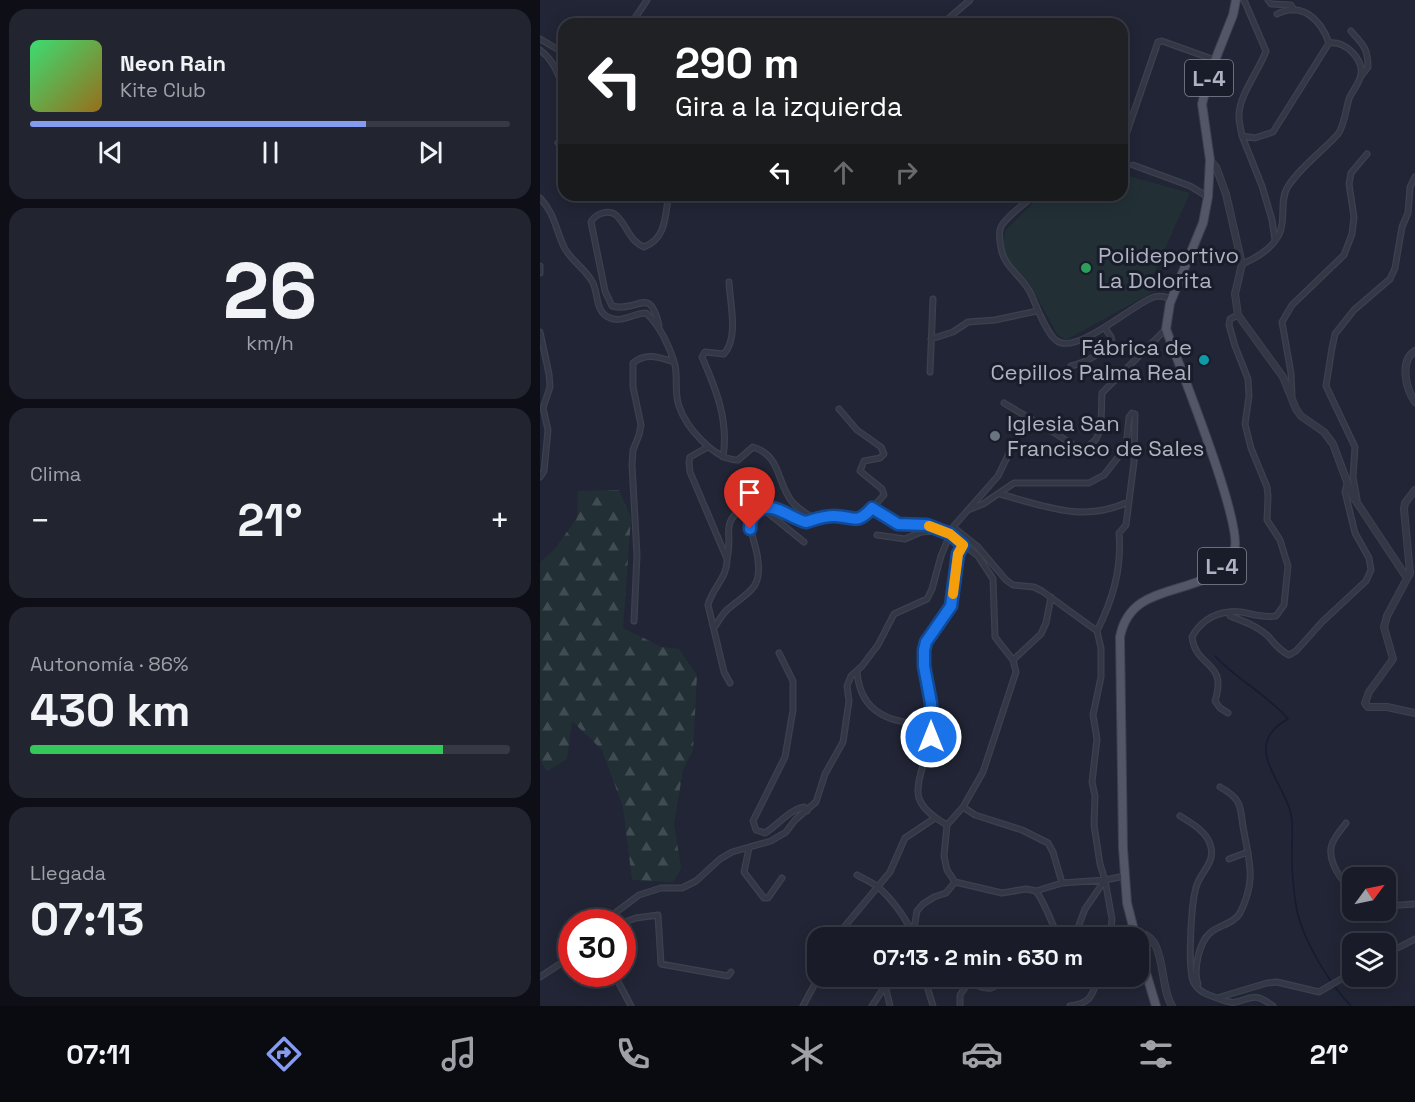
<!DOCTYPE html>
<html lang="es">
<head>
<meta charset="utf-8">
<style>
	:root { --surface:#191c28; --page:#222530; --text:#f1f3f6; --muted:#9fa1a8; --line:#373a45; --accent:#859af1 }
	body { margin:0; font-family:"Space Grotesk",sans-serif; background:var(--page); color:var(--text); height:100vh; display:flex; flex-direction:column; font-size:22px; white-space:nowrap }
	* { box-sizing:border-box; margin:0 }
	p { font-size:20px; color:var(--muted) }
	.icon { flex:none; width:33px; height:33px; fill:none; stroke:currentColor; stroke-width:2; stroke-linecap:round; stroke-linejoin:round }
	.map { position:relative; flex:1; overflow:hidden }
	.panel { display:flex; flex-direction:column; gap:9px; padding:9px; background:#0e0f16; width:540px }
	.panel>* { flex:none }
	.hud { position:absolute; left:18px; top:18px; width:570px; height:183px; border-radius:18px; box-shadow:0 3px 15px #0003,0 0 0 2px var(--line); background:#202124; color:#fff; overflow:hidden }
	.needle { width:39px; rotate:57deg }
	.controls { position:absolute; left:802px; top:867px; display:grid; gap:12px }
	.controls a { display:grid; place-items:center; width:54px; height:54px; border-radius:12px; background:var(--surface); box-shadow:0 3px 15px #0003,0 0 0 2px var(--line); font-size:30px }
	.speed { position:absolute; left:18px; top:909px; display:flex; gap:12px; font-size:30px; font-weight:700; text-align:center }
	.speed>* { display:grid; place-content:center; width:78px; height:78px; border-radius:50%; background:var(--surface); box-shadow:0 3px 15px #0003,0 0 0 2px var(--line); line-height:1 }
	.speed .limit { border:9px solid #d22; background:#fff; color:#111 }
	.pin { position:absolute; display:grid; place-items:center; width:51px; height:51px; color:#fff; margin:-62px -26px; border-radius:50% 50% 50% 0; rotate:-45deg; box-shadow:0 0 6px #0007 }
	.pin .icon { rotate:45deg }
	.me { position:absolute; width:66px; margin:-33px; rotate:0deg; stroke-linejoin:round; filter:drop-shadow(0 0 4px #0008) }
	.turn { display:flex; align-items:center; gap:21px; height:126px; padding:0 18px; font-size:27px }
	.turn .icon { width:78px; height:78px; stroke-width:2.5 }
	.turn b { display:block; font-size:42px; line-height:51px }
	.lanes { display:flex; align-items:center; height:57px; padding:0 18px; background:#0003; justify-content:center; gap:30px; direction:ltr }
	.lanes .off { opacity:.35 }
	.big { font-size:45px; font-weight:600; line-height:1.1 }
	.panel .tile { flex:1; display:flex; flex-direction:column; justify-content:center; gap:9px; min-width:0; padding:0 21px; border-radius:18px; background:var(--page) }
	.panel .dial { align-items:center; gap:0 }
	.dial b { font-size:78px; line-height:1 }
	.song { display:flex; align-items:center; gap:18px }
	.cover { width:72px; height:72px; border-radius:9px; background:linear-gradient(135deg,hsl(140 70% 55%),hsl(40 70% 35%)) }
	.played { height:6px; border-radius:3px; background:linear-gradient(90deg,var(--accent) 70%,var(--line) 70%) }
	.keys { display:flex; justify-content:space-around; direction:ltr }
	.heat { display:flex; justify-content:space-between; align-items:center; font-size:33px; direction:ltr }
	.charge { height:9px; border-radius:4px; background:linear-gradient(90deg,#34c759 86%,var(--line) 0) }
	.trip { position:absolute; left:267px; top:927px; width:342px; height:60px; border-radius:18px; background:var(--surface); box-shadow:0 3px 15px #0003,0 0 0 2px var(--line); font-weight:600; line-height:60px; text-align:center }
	.menu { display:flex; height:96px; justify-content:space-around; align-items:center; background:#0a0b10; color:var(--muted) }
	.menu .icon { width:42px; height:42px }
	.menu .selected { color:var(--accent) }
	.menu b { font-size:27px; color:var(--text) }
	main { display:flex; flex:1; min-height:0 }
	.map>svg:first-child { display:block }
	.forest { fill:url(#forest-firs) }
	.pitch { fill:#223036 }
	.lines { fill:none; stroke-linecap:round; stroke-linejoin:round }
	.stream { stroke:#151b31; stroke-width:1.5 }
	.minor-casing { stroke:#3d414f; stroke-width:7 }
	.tertiary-casing { stroke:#3d414f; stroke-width:8 }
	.primary-casing { stroke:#3d414f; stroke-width:10 }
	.minor { stroke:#343846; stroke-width:4.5 }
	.tertiary { stroke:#343846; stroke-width:6 }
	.primary { stroke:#525666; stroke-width:8 }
	.route-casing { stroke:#114b97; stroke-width:15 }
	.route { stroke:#1a73e8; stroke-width:10 }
	.slow { stroke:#f59e0b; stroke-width:10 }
	.leisure-dot { fill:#2e9e5b; stroke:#191d2a; stroke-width:2 }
	.culture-dot { fill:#0f9aa8; stroke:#191d2a; stroke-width:2 }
	.worship-dot { fill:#6b7280; stroke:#191d2a; stroke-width:2 }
	.labels { text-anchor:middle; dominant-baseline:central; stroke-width:6; stroke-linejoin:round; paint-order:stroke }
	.shield { fill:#191d2a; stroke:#818594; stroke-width:1.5 }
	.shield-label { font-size:21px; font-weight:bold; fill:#aeb2c2 }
	.poi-label { font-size:22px; fill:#aeb2c2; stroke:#191d2a; text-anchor:start }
</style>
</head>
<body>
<main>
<section class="panel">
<div class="tile">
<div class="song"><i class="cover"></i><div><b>Neon Rain</b><p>Kite Club</p></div></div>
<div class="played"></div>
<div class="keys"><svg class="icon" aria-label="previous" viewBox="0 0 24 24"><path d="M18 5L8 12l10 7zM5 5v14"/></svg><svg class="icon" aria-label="pause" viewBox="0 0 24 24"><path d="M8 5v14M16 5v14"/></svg><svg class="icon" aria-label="next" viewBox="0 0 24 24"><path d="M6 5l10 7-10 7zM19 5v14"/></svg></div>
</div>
<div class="tile dial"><b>26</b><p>km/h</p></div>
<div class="tile"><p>Clima</p>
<div class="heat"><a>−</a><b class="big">21°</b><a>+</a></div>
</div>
<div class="tile"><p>Autonomía · 86%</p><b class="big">430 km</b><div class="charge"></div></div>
<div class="tile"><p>Llegada</p><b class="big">07:13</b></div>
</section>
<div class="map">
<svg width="875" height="1006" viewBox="0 0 875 1006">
	<defs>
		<pattern id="forest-firs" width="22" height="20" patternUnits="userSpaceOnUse" patternTransform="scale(1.5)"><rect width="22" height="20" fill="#223036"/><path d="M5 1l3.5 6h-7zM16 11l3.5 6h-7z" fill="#404c51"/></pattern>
	</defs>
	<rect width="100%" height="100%" fill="#212535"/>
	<!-- forest -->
	<path class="forest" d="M79 490 91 518 83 628 122 647 139 649 157 675 153 750 143 770 134 824 141 868 133 882 92 880 83 807 62 750 32 721 27 759 7 771 0 760V562L14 550 37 518 38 491Z"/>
	<!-- pitch -->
	<path class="pitch" d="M582 174 650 193 610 282 613 292 526 340 517 334 490 284 462 253 465 231 501 195H582Z"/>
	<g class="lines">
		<!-- stream -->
		<path class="stream" d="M675 656C697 680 727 694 748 719 700 745 744 781 751 814 754 831 751 848 752 865 753 882 754 899 758 915 766 945 790 984 811 1006"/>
		<!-- minor casing -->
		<g class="minor-casing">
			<path id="minor" d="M728 0 731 4 751 5 754 10
				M737 14C762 1 781 20 789 43
				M91 24 107 0
				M402 24 430 0
				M811 31C823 45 828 48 828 67L821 76
				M0 39 24 53
				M0 50C14 60 20 76 24 93
				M587 132 618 42 622 41 675 60
				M702 136 722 186 732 220 735 240
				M18 143 24 140
				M593 165 650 186 668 197
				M495 195C487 202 461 220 460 230 459 235 460 243 461 248 464 268 484 277 491 294 496 305 507 335 517 341 538 355 594 303 614 297 620 295 626 297 632 299
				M0 198C15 214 15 228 24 247 31 261 46 269 53 283 59 296 55 312 70 318 82 323 94 313 106 313 119 324 130 347 135 365 138 378 134 393 139 406 146 428 175 460 198 460L213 447C242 456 236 483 253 503 258 508 265 513 272 517L296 516 312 520 323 518 344 495 342 489 320 471 324 461 340 458 344 454 341 447 317 430 299 409
				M702 264C719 257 740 244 742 224 744 211 741 199 747 188 760 167 782 152 798 134 804 126 806 109 809 99 812 91 820 83 821 74 823 58 805 41 789 43L733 132 715 138 702 136C701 130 699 123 699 117 698 96 719 71 726 51L704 0
				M0 266V273
				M698 315 690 319 689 325 695 346 708 379 709 396 705 424 711 448 727 487 728 496 727 520 740 540 748 566 744 605 736 616C717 619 703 609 689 612L690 616C703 621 717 626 728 636 735 644 739 650 749 655L756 651 782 622 826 581 831 570 829 558 815 533 805 492 807 484
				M119 325C109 284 99 313 72 306L65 291 51 222C55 214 68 209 76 215 87 225 89 241 104 247 125 239 125 219 128 199L126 195
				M0 332 9 374 10 387 3 408 8 430 4 471 0 477
				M391 339 413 332 428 322 455 320 497 311
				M531 366C547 362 561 354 572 341L571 337 565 328
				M390 372 393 299
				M752 396 751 373 742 322 752 305 804 255 812 234 814 217 809 184 811 173 827 154
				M464 403C490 419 517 433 542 451
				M168 447 150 457 149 462 150 472 187 559C188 577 172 588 168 605L184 672 190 683
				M183 457C189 421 176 389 162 357L165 352 184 354C199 337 190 304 189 282
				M460 494C504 506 544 523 588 502
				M817 499 813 477 815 447 786 386 792 348 795 334 814 310 850 279 855 268 862 227 868 213 870 187 875 177
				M222 508 264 542
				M332 508 358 524 387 525 410 534 438 556 453 579 455 637 473 660 476 672 443 772 423 807 407 825 404 856 407 870 415 882 462 893 486 889 496 891C506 905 511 922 519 938
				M428 510 443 504 474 483H549L564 475 586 447 589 417 592 413 595 414 594 462 586 525 579 533C582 568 573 599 557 631
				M413 527 438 547 466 580 473 585 494 587 502 591 557 631 561 648V677L553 715 557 739 552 782 555 796 554 825 560 864 565 880 545 909 534 938
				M337 535 365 539 381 532 397 531
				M187 559C194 532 178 525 206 505
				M94 621 97 555 92 465 93 450 99 435 101 425 93 387V363C106 352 119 357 134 362
				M174 628C178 622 182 614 188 609 206 593 222 590 218 561 217 547 210 534 210 520 236 488 249 532 277 518
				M239 653 253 681V710L245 757 213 821 216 830 225 833C238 825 249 810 264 807L267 811
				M473 660 501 634 506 623 511 597
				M317 671C320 715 353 724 391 724
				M688 713 680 708 675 701C688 660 656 669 652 637 660 622 672 614 689 612
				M423 807 435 815 482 830 508 843 513 852 522 883
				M640 816C651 823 666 831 670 844 676 860 664 869 658 882 651 896 647 970 654 983 659 992 668 995 677 998L727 983 737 982 779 992 813 972
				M806 823C801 830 792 839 791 848 789 864 802 881 813 891
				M407 825C395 818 378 807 378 792 377 776 388 754 391 738 393 722 392 703 389 687 387 674 383 664 384 651 386 633 402 622 410 608 420 589 413 564 423 545
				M209 848 204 872 224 898H228L242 878
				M689 859 708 852
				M317 875C324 879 332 882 338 887 352 899 368 920 374 938
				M496 891 522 883 565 880
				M846 906 875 904
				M63 922 99 895 121 888H142L156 881 180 859 192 852 231 841 246 832 255 820 276 802 285 774 303 742 309 701 307 686 311 676 322 666 338 645 354 614 387 599 392 589 401 556 413 527 458 476 471 449C496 439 526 466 546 448 549 445 554 442 556 439 563 427 561 406 562 393L626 329
				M82 923 96 918 118 915 121 964 188 976 191 972
				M373 934 377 911 383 904 394 897 406 893 415 882
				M295 938 350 872 365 838 395 818
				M570 938 572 919 565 880 585 876
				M846 954 875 939
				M74 974 91 1006
				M343 976 350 1006
				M384 976 393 1006
				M0 977 32 956
				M658 984C653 971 659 942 670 933 678 925 694 924 700 913 716 881 710 864 704 832 699 808 705 801 680 787
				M677 998C683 1000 690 1004 696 1002 715 997 715 993 733 1006
				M263 1006 279 976
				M332 1006 345 986
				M420 1006V995L426 986 433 984C453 992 452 989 468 976
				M530 1006C552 1003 552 995 559 976"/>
		</g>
		<!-- tertiary casing -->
		<g class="tertiary-casing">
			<path id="tertiary" d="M670 160 676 167 686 194 702 264 695 294 698 315 743 377 756 409 761 416 784 432 793 444 812 495 867 578
				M875 351C859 361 866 389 875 402
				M875 490 865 503 864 509 870 573 847 616 844 627 853 659 829 692 825 703 828 707H847L875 713
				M595 933C628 932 618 985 632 1006"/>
		</g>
		<!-- primary casing -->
		<g class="primary-casing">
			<path id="primary" d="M596 938 587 903 583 848 580 637C592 574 670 603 694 551 705 527 638 363 626 329L630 303 663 223 668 197 670 160 662 104 670 73 693 15 696 0
				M598 946 616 1006"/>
		</g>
		<!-- minor -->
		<use href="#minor" class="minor"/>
		<!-- tertiary -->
		<use href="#tertiary" class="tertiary"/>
		<!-- primary -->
		<use href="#primary" class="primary"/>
	</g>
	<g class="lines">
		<!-- route casing -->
		<g class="route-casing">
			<path id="route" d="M210 529C210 521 211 517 217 512 231 499 251 519 266 522 276 519 283 516 294 516 313 516 316 526 332 508L358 524 387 525 410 534 423 545 418 554 411 606 386 642 384 650V666L391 703V737"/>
		</g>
		<!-- route -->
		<use href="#route" class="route"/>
		<!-- slow -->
		<path class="slow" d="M389 526 410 534 423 545 418 554 413 594"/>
	</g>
	<!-- markers -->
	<circle class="leisure-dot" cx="546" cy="268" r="6"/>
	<circle class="culture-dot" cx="664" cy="360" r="6"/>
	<circle class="worship-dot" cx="455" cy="436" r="6"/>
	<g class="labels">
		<!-- shield labels -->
		<g class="shield">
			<rect x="645" y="60" width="48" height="36" rx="4.5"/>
			<rect x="658" y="548" width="48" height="36" rx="4.5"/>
		</g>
		<g class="shield-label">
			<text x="669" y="78">L-4</text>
			<text x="682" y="566">L-4</text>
		</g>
		<!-- poi labels -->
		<g class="poi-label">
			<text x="558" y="255">Polideportivo<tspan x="558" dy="25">La Dolorita</tspan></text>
			<text x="652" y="347" text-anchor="end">Fábrica de<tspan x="652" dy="25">Cepillos Palma Real</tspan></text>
			<text x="467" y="423">Iglesia San<tspan x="467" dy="25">Francisco de Sales</tspan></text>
		</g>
	</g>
</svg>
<div class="controls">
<a><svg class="needle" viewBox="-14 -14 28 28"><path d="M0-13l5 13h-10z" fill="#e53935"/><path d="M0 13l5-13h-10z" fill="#9fa1a8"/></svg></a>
<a><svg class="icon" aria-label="layers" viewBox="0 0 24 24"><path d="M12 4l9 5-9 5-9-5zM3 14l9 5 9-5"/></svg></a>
</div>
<div class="speed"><div class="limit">30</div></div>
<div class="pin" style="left:210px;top:529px;background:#d93025"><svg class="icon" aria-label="arrive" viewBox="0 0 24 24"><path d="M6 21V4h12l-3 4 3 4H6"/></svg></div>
<svg class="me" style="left:391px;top:737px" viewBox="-20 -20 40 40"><circle r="17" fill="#1a73e8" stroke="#fff" stroke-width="3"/><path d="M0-11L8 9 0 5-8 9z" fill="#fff"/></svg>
<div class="trip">07:13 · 2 min · 630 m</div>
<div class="hud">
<div class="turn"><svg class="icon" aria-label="left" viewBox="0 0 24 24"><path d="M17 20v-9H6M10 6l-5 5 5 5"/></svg><div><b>290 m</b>Gira a la izquierda</div></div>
<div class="lanes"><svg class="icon" aria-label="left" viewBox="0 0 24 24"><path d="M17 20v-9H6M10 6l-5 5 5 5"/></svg><svg class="icon off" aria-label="ahead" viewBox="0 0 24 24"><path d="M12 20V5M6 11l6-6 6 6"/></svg><svg class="icon off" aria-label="right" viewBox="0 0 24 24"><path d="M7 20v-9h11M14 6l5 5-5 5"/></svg></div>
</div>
</div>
</main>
<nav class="menu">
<b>07:11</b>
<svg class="icon selected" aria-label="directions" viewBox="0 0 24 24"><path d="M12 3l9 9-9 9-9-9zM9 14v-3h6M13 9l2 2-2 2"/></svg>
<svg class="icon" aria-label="music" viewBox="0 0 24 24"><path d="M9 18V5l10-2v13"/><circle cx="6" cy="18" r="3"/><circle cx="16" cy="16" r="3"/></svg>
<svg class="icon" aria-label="phone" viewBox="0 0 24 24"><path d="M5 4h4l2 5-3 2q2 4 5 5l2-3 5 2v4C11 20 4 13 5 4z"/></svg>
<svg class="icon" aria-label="climate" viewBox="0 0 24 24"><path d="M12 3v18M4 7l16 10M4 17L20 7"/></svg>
<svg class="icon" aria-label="car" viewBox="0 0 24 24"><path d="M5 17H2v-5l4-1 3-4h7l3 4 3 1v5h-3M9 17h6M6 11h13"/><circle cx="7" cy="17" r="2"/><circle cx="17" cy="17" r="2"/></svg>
<svg class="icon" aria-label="filters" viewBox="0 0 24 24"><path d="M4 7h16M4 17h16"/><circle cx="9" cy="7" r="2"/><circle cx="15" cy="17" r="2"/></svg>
<b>21°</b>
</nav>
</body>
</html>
